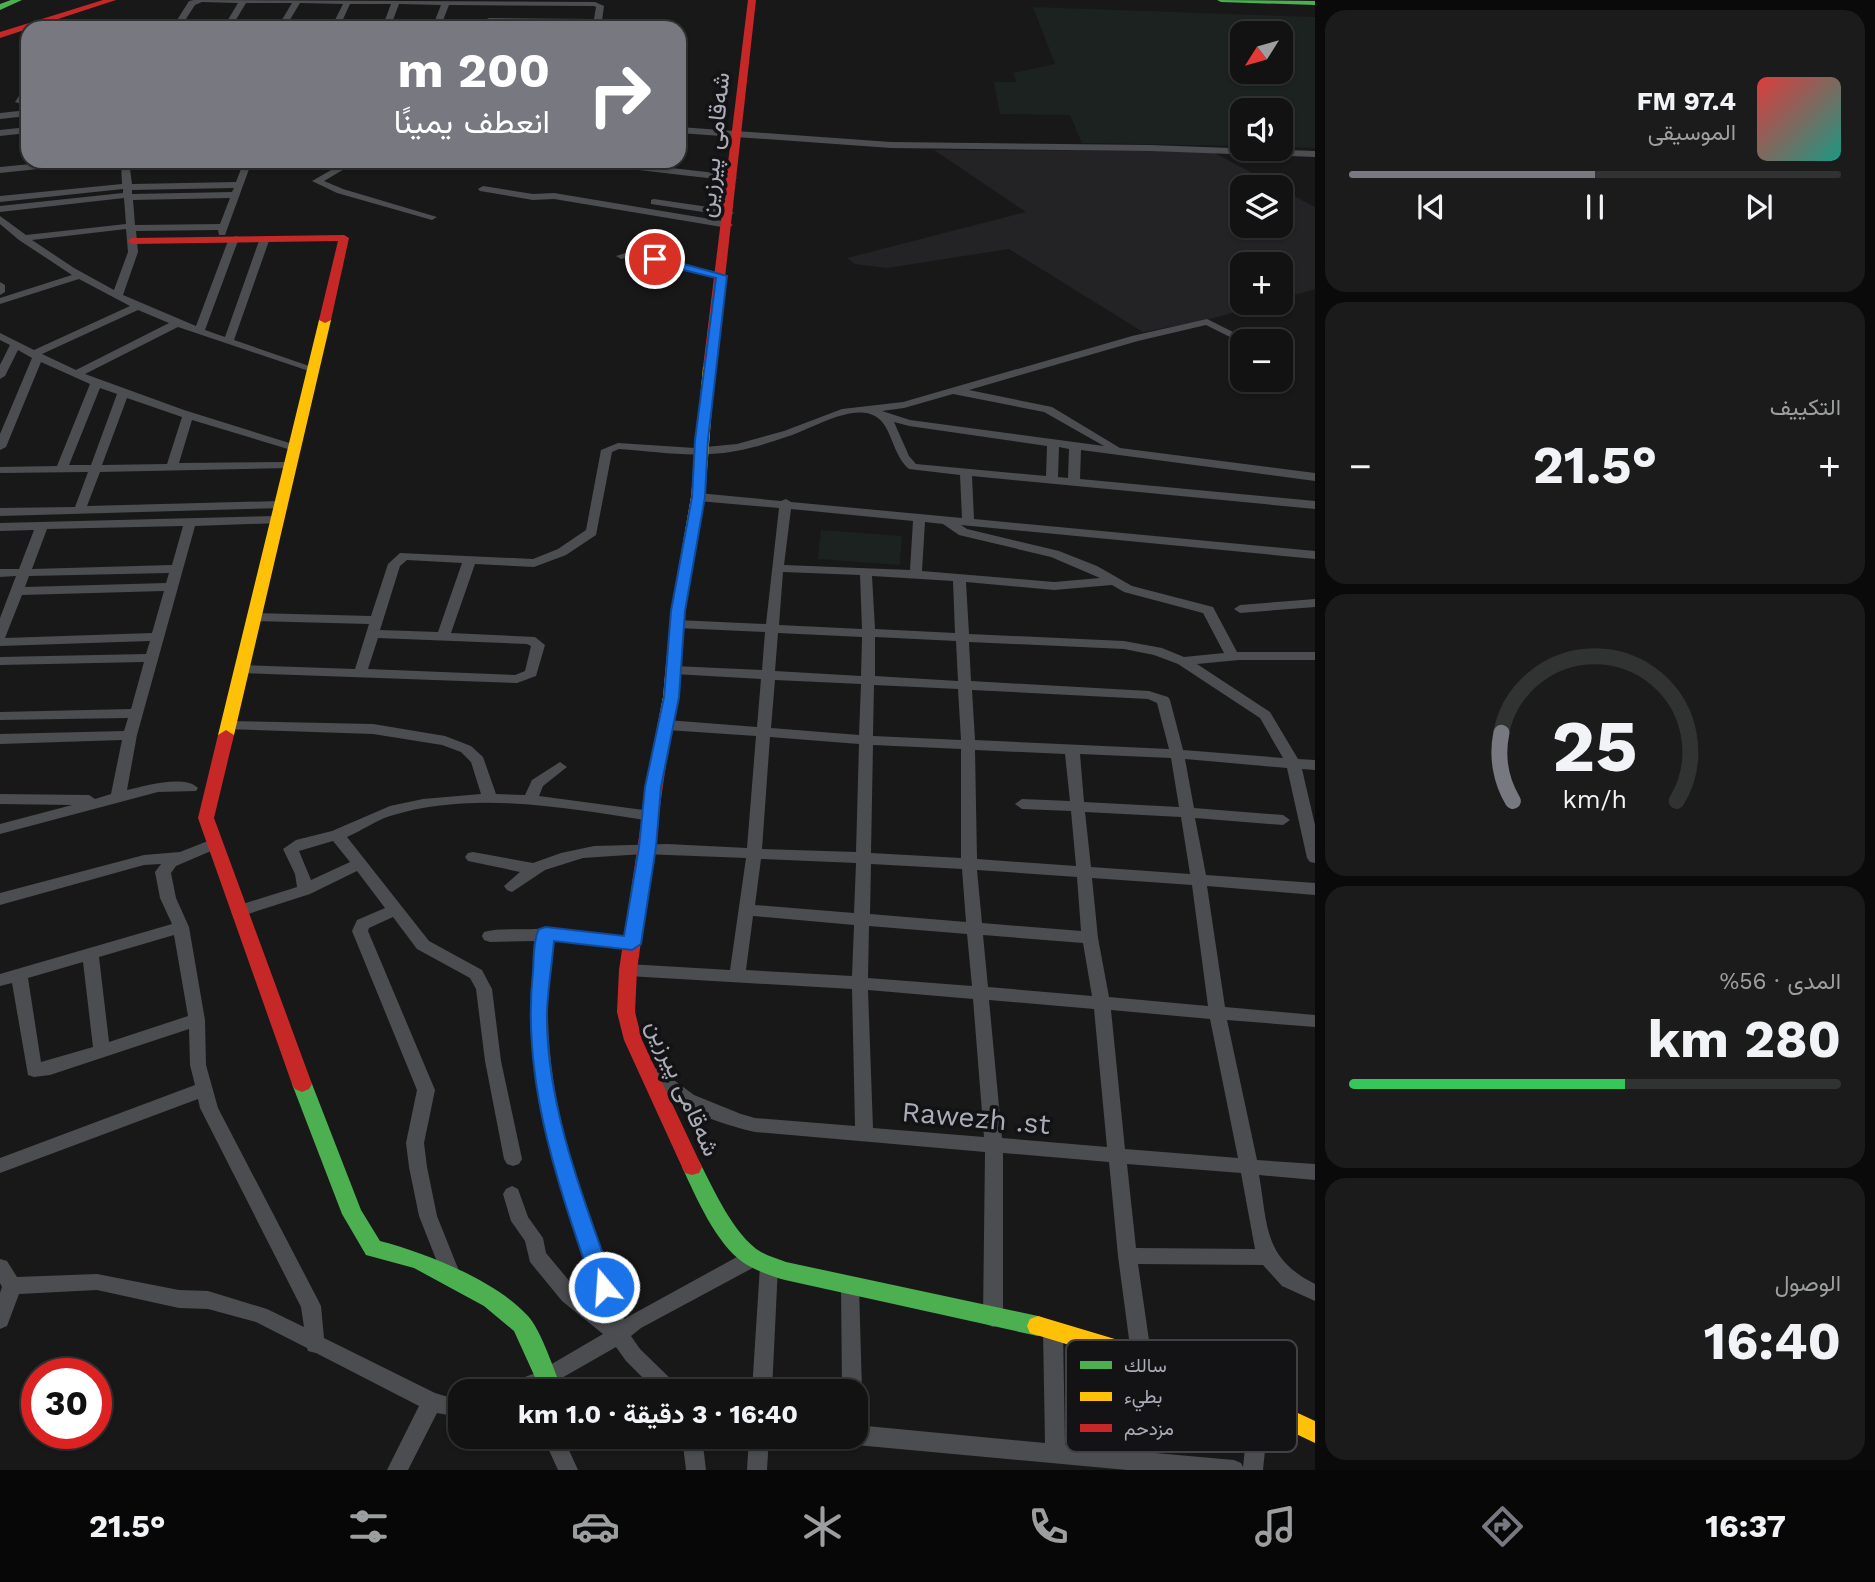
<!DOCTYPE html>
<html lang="ar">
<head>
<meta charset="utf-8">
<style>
	:root { --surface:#121212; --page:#1b1b1b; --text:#f1f3f6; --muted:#9c9e9f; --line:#313232; --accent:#777880 }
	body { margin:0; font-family:"Work Sans",Vazirmatn,sans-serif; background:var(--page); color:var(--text); direction:rtl; height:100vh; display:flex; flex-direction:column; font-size:26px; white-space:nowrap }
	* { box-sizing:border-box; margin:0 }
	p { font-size:23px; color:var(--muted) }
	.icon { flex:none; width:38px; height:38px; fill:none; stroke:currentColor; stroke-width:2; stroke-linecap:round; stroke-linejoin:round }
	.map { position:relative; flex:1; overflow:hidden; direction:ltr }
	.sheet { display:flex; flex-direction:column; gap:10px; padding:10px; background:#0a0a0a; width:560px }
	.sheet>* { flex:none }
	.banner { position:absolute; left:21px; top:21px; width:665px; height:147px; border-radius:21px; box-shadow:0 2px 5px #0004,0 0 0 2px var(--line); direction:rtl; background:#777880; color:#fff; overflow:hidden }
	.needle { width:46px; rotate:233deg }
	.fabs { position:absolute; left:1230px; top:21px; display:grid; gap:14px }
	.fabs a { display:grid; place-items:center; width:63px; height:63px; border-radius:14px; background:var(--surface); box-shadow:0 2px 5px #0004,0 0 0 2px var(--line); font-size:35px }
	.speed { position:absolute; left:21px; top:1358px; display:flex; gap:14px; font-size:35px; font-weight:700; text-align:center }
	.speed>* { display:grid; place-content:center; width:91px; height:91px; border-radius:50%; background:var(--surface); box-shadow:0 2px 5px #0004,0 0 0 2px var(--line); line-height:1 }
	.speed .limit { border:10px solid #d22; background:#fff; color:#111 }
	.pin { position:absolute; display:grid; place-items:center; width:60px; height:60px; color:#fff; margin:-30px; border:4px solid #fff; border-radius:50%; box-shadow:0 2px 7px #0007 }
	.me { position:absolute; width:77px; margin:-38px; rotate:342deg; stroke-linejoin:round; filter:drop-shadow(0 0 5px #0008) }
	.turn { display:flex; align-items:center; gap:24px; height:147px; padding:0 21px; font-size:32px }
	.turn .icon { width:91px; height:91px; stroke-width:2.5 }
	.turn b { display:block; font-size:49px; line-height:60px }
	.big { font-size:52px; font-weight:700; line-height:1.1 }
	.sheet .tile { flex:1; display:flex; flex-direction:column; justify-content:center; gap:10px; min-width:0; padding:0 24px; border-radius:21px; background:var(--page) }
	.sheet .dial { align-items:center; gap:0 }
	.dial svg { height:182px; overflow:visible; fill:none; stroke:var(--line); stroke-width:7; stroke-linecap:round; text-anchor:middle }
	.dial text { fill:var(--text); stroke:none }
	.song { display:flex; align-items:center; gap:21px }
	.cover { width:84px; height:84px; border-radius:10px; background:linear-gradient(135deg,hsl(0 70% 55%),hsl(170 70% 35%)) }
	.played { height:7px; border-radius:4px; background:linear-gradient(90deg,var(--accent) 50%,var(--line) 50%) }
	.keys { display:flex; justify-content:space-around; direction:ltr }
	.heat { display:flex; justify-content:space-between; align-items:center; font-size:38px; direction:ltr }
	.charge { height:10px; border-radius:5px; background:linear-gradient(90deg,#34c759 56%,var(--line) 0) }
	.trip { position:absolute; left:448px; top:1379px; width:420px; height:70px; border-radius:21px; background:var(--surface); box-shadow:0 2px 5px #0004,0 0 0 2px var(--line); font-weight:700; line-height:70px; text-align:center; direction:rtl }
	.dock { display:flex; height:112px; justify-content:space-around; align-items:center; background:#070707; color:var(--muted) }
	.dock .icon { width:49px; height:49px }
	.dock .on { color:var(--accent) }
	.dock b { font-size:32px; color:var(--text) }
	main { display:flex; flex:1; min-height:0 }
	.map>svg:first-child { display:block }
	.built { fill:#232225 }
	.green { fill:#1c221f; fill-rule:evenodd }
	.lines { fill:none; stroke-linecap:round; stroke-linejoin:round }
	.street { fill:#4c4d51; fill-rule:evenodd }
	.fast { fill:#4caf50; fill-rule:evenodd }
	.slow { fill:#ffc107; fill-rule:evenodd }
	.jam { fill:#c62828; fill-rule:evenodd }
	.route { fill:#1a73e8; stroke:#114b97; stroke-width:2 }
	.labels { text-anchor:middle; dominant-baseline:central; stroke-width:7; stroke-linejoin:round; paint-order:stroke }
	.street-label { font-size:24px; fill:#aaacb8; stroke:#131214 }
	.near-street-label { font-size:28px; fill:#aaacb8; stroke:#131214 }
	.key { fill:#131214; stroke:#404045; stroke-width:2 }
	.key-label { font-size:19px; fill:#aaacb8 }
</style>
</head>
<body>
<main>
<section class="sheet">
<div class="tile">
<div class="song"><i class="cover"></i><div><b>97.4 FM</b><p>الموسيقى</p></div></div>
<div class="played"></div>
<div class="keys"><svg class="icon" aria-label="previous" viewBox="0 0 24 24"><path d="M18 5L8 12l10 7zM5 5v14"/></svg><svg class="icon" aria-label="pause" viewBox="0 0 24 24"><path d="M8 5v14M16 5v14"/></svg><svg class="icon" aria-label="next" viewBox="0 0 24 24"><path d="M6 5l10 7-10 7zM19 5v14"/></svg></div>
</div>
<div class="tile"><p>التكييف</p>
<div class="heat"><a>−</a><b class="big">21.5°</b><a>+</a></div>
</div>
<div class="tile dial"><svg viewBox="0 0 100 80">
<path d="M14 69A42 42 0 1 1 86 69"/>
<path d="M14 69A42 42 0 0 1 9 39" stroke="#777880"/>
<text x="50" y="56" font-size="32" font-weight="700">25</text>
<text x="50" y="72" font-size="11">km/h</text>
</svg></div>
<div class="tile"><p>المدى · 56%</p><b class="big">280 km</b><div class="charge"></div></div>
<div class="tile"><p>الوصول</p><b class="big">16:40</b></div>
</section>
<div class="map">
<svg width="1315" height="1470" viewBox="0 0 1315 1470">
	<rect width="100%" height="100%" fill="#181818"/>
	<!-- built -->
	<path class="built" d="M934 150 1211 151 1278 187H1242V226H1281V189L1315 207V289L1281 299V264H1242V303H1267L1207 320 1143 332 1009 249 887 268 855 264 847 258 1026 212Z"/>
	<!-- green -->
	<path class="green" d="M1033 7 1315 17V148L1281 147V110H1242V146L1082 143 1070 115 1000 114 994 82H1016L1014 73 1055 64ZM1242 33H1281V72H1242Z
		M821 530 902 536 900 565 818 559Z"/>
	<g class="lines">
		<!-- street -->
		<path class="street" d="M194 0 595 2 604 6 601 28H593L594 23 489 22 485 20 489 18 594 19 596 7 594 6 449 5 440 28H432L441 5 399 4 390 28H382L391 4H350L339 28H331L343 4 300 3 285 28H277L292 3H246L231 28H223L238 3 202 2 195 5 180 28H172L189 1Z
			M76 20 83 22 79 28H71Z
			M127 21 134 23 130 28H122Z
			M25 87H28V95L24 101 28 102V106L15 102Z
			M28 110V116L0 119V113Z
			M28 127V133L0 136V130Z
			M679 127 891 142 1150 145 1315 151V157L1150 151 891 148 679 133Z
			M61 161H91L87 164 0 173V167Z
			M121 161H129L132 184 236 182 244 161H252L225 235H219L218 230 136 231 138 252 123 295 196 326 229 238 237 236 239 238 205 330 225 337 260 238 268 236 270 238 234 340 315 368 310 371 306 370 178 327 85 374 184 410 296 445 298 447 292 450 288 449 192 420 179 463 288 462 294 465 288 468 100 472 87 506 279 501 285 505 283 508 0 516V508L75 507 88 472 0 473V467L57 466 90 384 41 362 6 447 0 450V434L32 358 18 350 5 376 0 379V365L10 345 0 340V333L34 350 130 306 79 279 0 304V298L72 275 19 240 0 224V216L26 235 126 224 124 198 0 212V206L123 193V189L0 202V196L122 184ZM234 188 232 192 132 194V190ZM230 198 220 224 135 225 133 200ZM126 229 128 252 114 290 74 268 32 240ZM138 310 169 323 76 370 42 354ZM100 388 117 394 91 465H69ZM127 398 182 417 167 464 102 465Z
			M347 161H358L324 181 343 189 437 217 432 220 337 193 312 181Z
			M516 161 560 163 574 161 561 169 520 164Z
			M583 161H610L733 175 737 178 733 181 587 164Z
			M483 186 533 194 554 193 728 222 733 225 728 228 554 199 533 200 480 191 478 189Z
			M654 199 729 210 734 213 729 216 651 204V200Z
			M632 251 725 274 727 276 722 279 632 257 621 259 616 256Z
			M0 282 5 285V292L0 295Z
			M1207 319 1251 341H1242V343L1206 325 1138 341 969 390 1052 407 1120 448 1315 473V481L1081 450 1080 479 1315 501V509L972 476 974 519 1315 551V559L961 525 967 529 1059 551 1097 566 1132 586 1213 607 1237 652H1315V660H1239L1197 664 1270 712 1298 759 1315 760V770L1302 769 1315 825V863L1310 862 1307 858 1287 768 1185 759 1194 808 1283 815 1290 820 1283 825 1195 818 1206 875 1315 883V895L1207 886 1225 1007 1315 1015V1027L1227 1020 1257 1160 1315 1164V1180L1259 1175C1268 1226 1263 1258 1315 1284V1301L1282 1286 1263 1265 1138 1264 1151 1354 1148 1360 1141 1363 1134 1360 1131 1354 1118 1256 1109 1162 1003 1153V1318L1000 1324 993 1327 986 1324 983 1318 985 1152 755 1132C723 1125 660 1104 644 1074L647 1069 653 1067 659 1069 694 1095 741 1114 755 1118 855 1126 852 989 628 976 622 974 620 970 622 966 628 964 730 970 746 858 643 854 583 858 545 870 512 892 507 890 504 886 520 872 473 862 468 861 465 857 468 853 473 852 533 863 561 853 594 846 667 844 747 848 756 736 667 730 660 725 667 720 757 727 761 679 674 674 667 670 674 666 762 670 765 632 677 628 671 624 677 620 766 624 779 508 698 501 692 497 698 493 781 501 786 499 791 502 962 518 960 475 909 469C892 455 892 425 875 416 852 403 811 429 789 436 764 445 737 453 710 454 680 456 649 451 619 449L612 452 596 535 566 555 534 567 475 564 451 633 535 637 545 645 536 676 517 683 241 673 234 669 241 665 355 669 369 624 254 621 248 617 254 613 371 616 388 564 400 553 533 559 558 549 586 530 601 450 618 443 695 448 737 444 784 431 842 409 903 402 1132 336ZM953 394 1044 412 1104 446 910 420 882 411 904 408ZM894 422 909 426 1047 446 1046 476 916 464 909 456ZM1059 447 1069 449 1068 478 1058 477ZM791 509 913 521 910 570 784 565ZM925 522 943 524 959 535 1051 557 1100 578 1054 582 922 571ZM407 560 462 563 438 632 380 630 400 566ZM783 572 860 575 862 629 779 625ZM872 576 953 581 955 633 875 629ZM966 582 1054 590 1112 585 1124 592 1203 613 1224 653 1184 657 1162 648 1124 641 969 634ZM778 633 862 637 861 676 775 671ZM875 637 956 641 958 681 875 676ZM378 638 527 644 531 646 525 671 515 675 368 669ZM969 642 1124 649 1154 655 1178 664 1260 718 1283 758 1183 750 1170 700 1168 697 1149 691 971 681ZM775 680 861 684 859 735 771 728ZM874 685 958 689 961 740 873 736ZM972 690 1148 699 1157 703 1169 749 975 740ZM770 737 859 744 856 852 762 849ZM873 745 961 749V858L871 853ZM975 750 1065 754 1070 801 1022 799 1015 804 1022 809 1071 811 1076 866 977 859ZM1080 754 1171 758 1179 807 1084 802ZM1085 812 1181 817 1190 874 1091 867ZM761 859 856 863 854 913 755 905ZM871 864 962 869 966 922 870 914ZM977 870 1077 877 1081 931 982 923ZM1092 878 1192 885 1208 1006 1109 997 1098 938ZM753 916 854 925 852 976 746 970ZM869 926 967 934 972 986 868 978ZM983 935 1083 943 1092 996 988 987ZM868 990 973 999 984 1137 873 1128ZM989 1000 1094 1009 1107 1147 1002 1138ZM1111 1010 1210 1019 1238 1158 1125 1149ZM1127 1164 1241 1173 1255 1249 1136 1248Z
			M1281 356 1288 358V362H1281Z
			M276 516 282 520 280 523 195 526 137 735 127 790C144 786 185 774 198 788L196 791 158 792 0 834V824L72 805 0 804V794L89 795 95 799 111 794 122 740 0 744V734L124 731 128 718 0 720V712L131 709 144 662 0 665V657L146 654 150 641 0 646V618L16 576 0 577V569H19L34 530 0 531V523ZM183 526 172 565 32 569 47 529ZM169 573 166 583 25 587 29 576ZM164 591 152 633 5 638 22 595Z
			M1315 599V607L1240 613 1234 609 1240 605Z
			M228 721 373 724 445 736 471 746 483 757 496 794 525 795 532 780 560 762 567 767 543 786 539 796 651 811 658 816 651 821C567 808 474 790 390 816 375 821 361 831 347 837L429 941 482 970 484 974 492 989 501 1061 522 1159 519 1164 513 1166 507 1164 504 1159 485 1061 476 989 470 978 417 949 393 917 369 928 368 931 435 1090 424 1143 427 1167 437 1216 461 1276 459 1282 452 1284 445 1282 419 1216 409 1167 406 1143 417 1090 352 931 357 920 385 908 357 871 310 894 245 915H233L231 911 233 907 297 887 295 874 283 849 296 840 332 831 390 806 423 799 481 794 471 762 461 752 442 745 373 734 223 729 221 726ZM333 841 350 862 311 880 299 851Z
			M213 839 218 840 220 844 218 848 176 866 171 873 176 898 189 927 205 1020 206 1065 218 1108 318 1300 321 1306 324 1338 435 1393 448 1397 460 1395V1413L448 1415 437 1413 408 1470H387L419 1406 316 1353 308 1351 307 1348 256 1322 208 1309 179 1308 97 1290 19 1294 7 1326 0 1329V1293L2 1287 0 1283V1259L7 1261 17 1277 97 1274 179 1290 208 1291 267 1309 304 1327 301 1307 200 1108 198 1099 0 1173V1158L195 1085 190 1065 189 1029 50 1075 34 1077 28 1075 12 983 0 986V974L172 924 160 898 155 872 161 864 144 865 0 905V893L144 855 180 852ZM174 935 188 1016 109 1042 99 957ZM83 962 93 1047 41 1062 28 978Z
			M546 928 632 938 638 940 640 944 638 948 632 950 553 941C532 1080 580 1190 624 1319L746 1252 753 1250 760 1252 762 1258 760 1264 641 1328 631 1336 640 1349 676 1384 679 1391H656L626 1361 616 1347 539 1391H504L507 1384 538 1372 603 1334 562 1301 530 1262 525 1241 511 1221 503 1194 506 1189 512 1186 518 1189 528 1217 543 1238 546 1253 576 1289 602 1310C560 1183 515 1077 537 941L490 942 484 940 482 936 484 932C500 927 527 931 546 928Z
			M769 1258 776 1260 778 1266 772 1391H752L760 1266 762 1260Z
			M850 1278 857 1280 859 1286 862 1391 859 1398 856 1399V1391H842L841 1286 843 1280Z
			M1053 1322 1060 1325 1063 1331 1065 1445 1234 1460 1241 1463 1243 1467 1250 1402 1253 1395 1260 1393 1267 1395 1270 1402 1263 1470H1127L856 1445 849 1442 847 1437H856V1425L1045 1443 1043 1331 1046 1325Z
			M543 1437H563L578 1470H558Z
			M682 1437H702L706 1470H686Z
			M749 1437H769L767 1470H747Z"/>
		<!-- fast -->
		<path class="fast" d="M11 0H22L0 10V4Z
			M1217 0 1315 1V5L1221 2Z
			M302 1076 309 1079 312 1084 361 1210 380 1241C426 1253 495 1280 528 1316 540 1329 551 1362 558 1379L555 1386 547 1389 539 1386 514 1331 484 1306 414 1268 366 1255 342 1214 292 1084 295 1079Z
			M692 1159 699 1161C713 1188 734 1236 761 1252 768 1256 778 1259 786 1262L1038 1316 1046 1319 1049 1326 1046 1333 1038 1336 785 1280C772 1276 756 1271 744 1263 716 1244 696 1197 682 1167L685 1161Z"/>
		<!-- slow -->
		<path class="slow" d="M325 317 331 320 234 735 226 740 218 735 319 320Z
			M709 363 715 367 705 497 685 611 679 697 666 764 658 769 650 764 663 697 671 611 691 497 703 367Z
			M1038 1316 1185 1360 1315 1421V1443L1181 1379 1030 1333 1027 1326 1030 1319Z"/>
		<!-- jam -->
		<path class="jam" d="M103 0H116L0 38V32Z
			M748 0H756L715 367 709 371 703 367Z
			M344 235 349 238 331 320 325 323 319 320 338 241 132 244 127 241 132 238Z
			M226 730 234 735 214 818 312 1084 309 1089 302 1092 295 1089 292 1084 198 818 218 735Z
			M658 759 666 764 637 970 635 1012 642 1040 702 1167 699 1173 692 1175 685 1173 682 1167 624 1040 617 1012 619 970 650 764Z"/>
	</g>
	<!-- route -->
	<path class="route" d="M655 256 727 276 708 440 705 497 685 611 679 697 661 787 656 847 641 944 632 950 554 941C552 964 548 988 547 1011 545 1103 584 1201 615 1287L612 1293 604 1296 596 1293 593 1287C558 1184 521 1081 533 971 534 958 533 940 539 929L546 927 624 936 639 847 645 787 664 697 671 611 692 497 695 440 716 278 651 262V257Z"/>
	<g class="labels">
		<!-- street labels -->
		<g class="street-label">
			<text transform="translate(714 145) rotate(-84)">شەقامی پیرزین</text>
			<text transform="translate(683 1088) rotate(66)">شەقامی پیرزین</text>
		</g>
		<!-- near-street labels -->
		<g class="near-street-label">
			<text transform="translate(976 1118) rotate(5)">Rawezh .st</text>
		</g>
	</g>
	<!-- legend -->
	<rect x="1066" y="1340" width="231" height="112" rx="10" class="key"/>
	<rect x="1080" y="1361" width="32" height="8" fill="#4caf50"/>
	<rect x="1080" y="1392" width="32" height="9" fill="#ffc107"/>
	<rect x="1080" y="1424" width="32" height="8" fill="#c62828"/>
	<g class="key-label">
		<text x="1124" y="1372">سالك</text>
		<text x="1124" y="1403">بطيء</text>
		<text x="1124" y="1435">مزدحم</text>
	</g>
</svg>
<div class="fabs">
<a><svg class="needle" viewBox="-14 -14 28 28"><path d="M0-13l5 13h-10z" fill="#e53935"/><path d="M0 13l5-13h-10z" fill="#9c9e9f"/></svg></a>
<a><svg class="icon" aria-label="sound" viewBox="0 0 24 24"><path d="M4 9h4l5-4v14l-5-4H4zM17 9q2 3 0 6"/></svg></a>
<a><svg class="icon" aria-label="layers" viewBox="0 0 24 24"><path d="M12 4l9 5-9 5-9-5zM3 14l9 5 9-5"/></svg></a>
<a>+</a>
<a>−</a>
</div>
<div class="speed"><div class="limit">30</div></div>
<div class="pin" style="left:655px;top:259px;background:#d93025"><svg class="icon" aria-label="arrive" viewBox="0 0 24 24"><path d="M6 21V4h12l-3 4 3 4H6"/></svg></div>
<svg class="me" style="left:604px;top:1287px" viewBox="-20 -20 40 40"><circle r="17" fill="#1a73e8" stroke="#fff" stroke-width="3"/><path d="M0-11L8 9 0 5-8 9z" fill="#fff"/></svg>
<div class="trip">16:40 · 3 دقيقة · 1.0 km</div>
<div class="banner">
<div class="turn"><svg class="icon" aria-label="right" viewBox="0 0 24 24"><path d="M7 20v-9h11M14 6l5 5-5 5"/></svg><div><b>200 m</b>انعطف يمينًا</div></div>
</div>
</div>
</main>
<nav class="dock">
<b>16:37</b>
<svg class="icon on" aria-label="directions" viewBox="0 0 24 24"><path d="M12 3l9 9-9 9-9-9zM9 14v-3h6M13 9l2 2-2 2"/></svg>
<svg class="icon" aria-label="music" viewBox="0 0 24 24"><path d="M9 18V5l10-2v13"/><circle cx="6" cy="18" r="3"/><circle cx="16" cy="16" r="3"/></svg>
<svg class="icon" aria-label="phone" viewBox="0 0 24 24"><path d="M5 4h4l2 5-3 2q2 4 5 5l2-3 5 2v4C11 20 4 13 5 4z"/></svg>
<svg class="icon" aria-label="climate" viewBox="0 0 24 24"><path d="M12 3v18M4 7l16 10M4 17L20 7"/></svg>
<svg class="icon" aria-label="car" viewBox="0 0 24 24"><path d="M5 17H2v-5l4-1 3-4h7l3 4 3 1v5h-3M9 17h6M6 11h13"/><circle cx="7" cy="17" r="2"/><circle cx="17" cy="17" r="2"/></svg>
<svg class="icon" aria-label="filters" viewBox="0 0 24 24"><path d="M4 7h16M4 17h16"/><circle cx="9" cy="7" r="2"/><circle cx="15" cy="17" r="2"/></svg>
<b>21.5°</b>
</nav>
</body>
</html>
